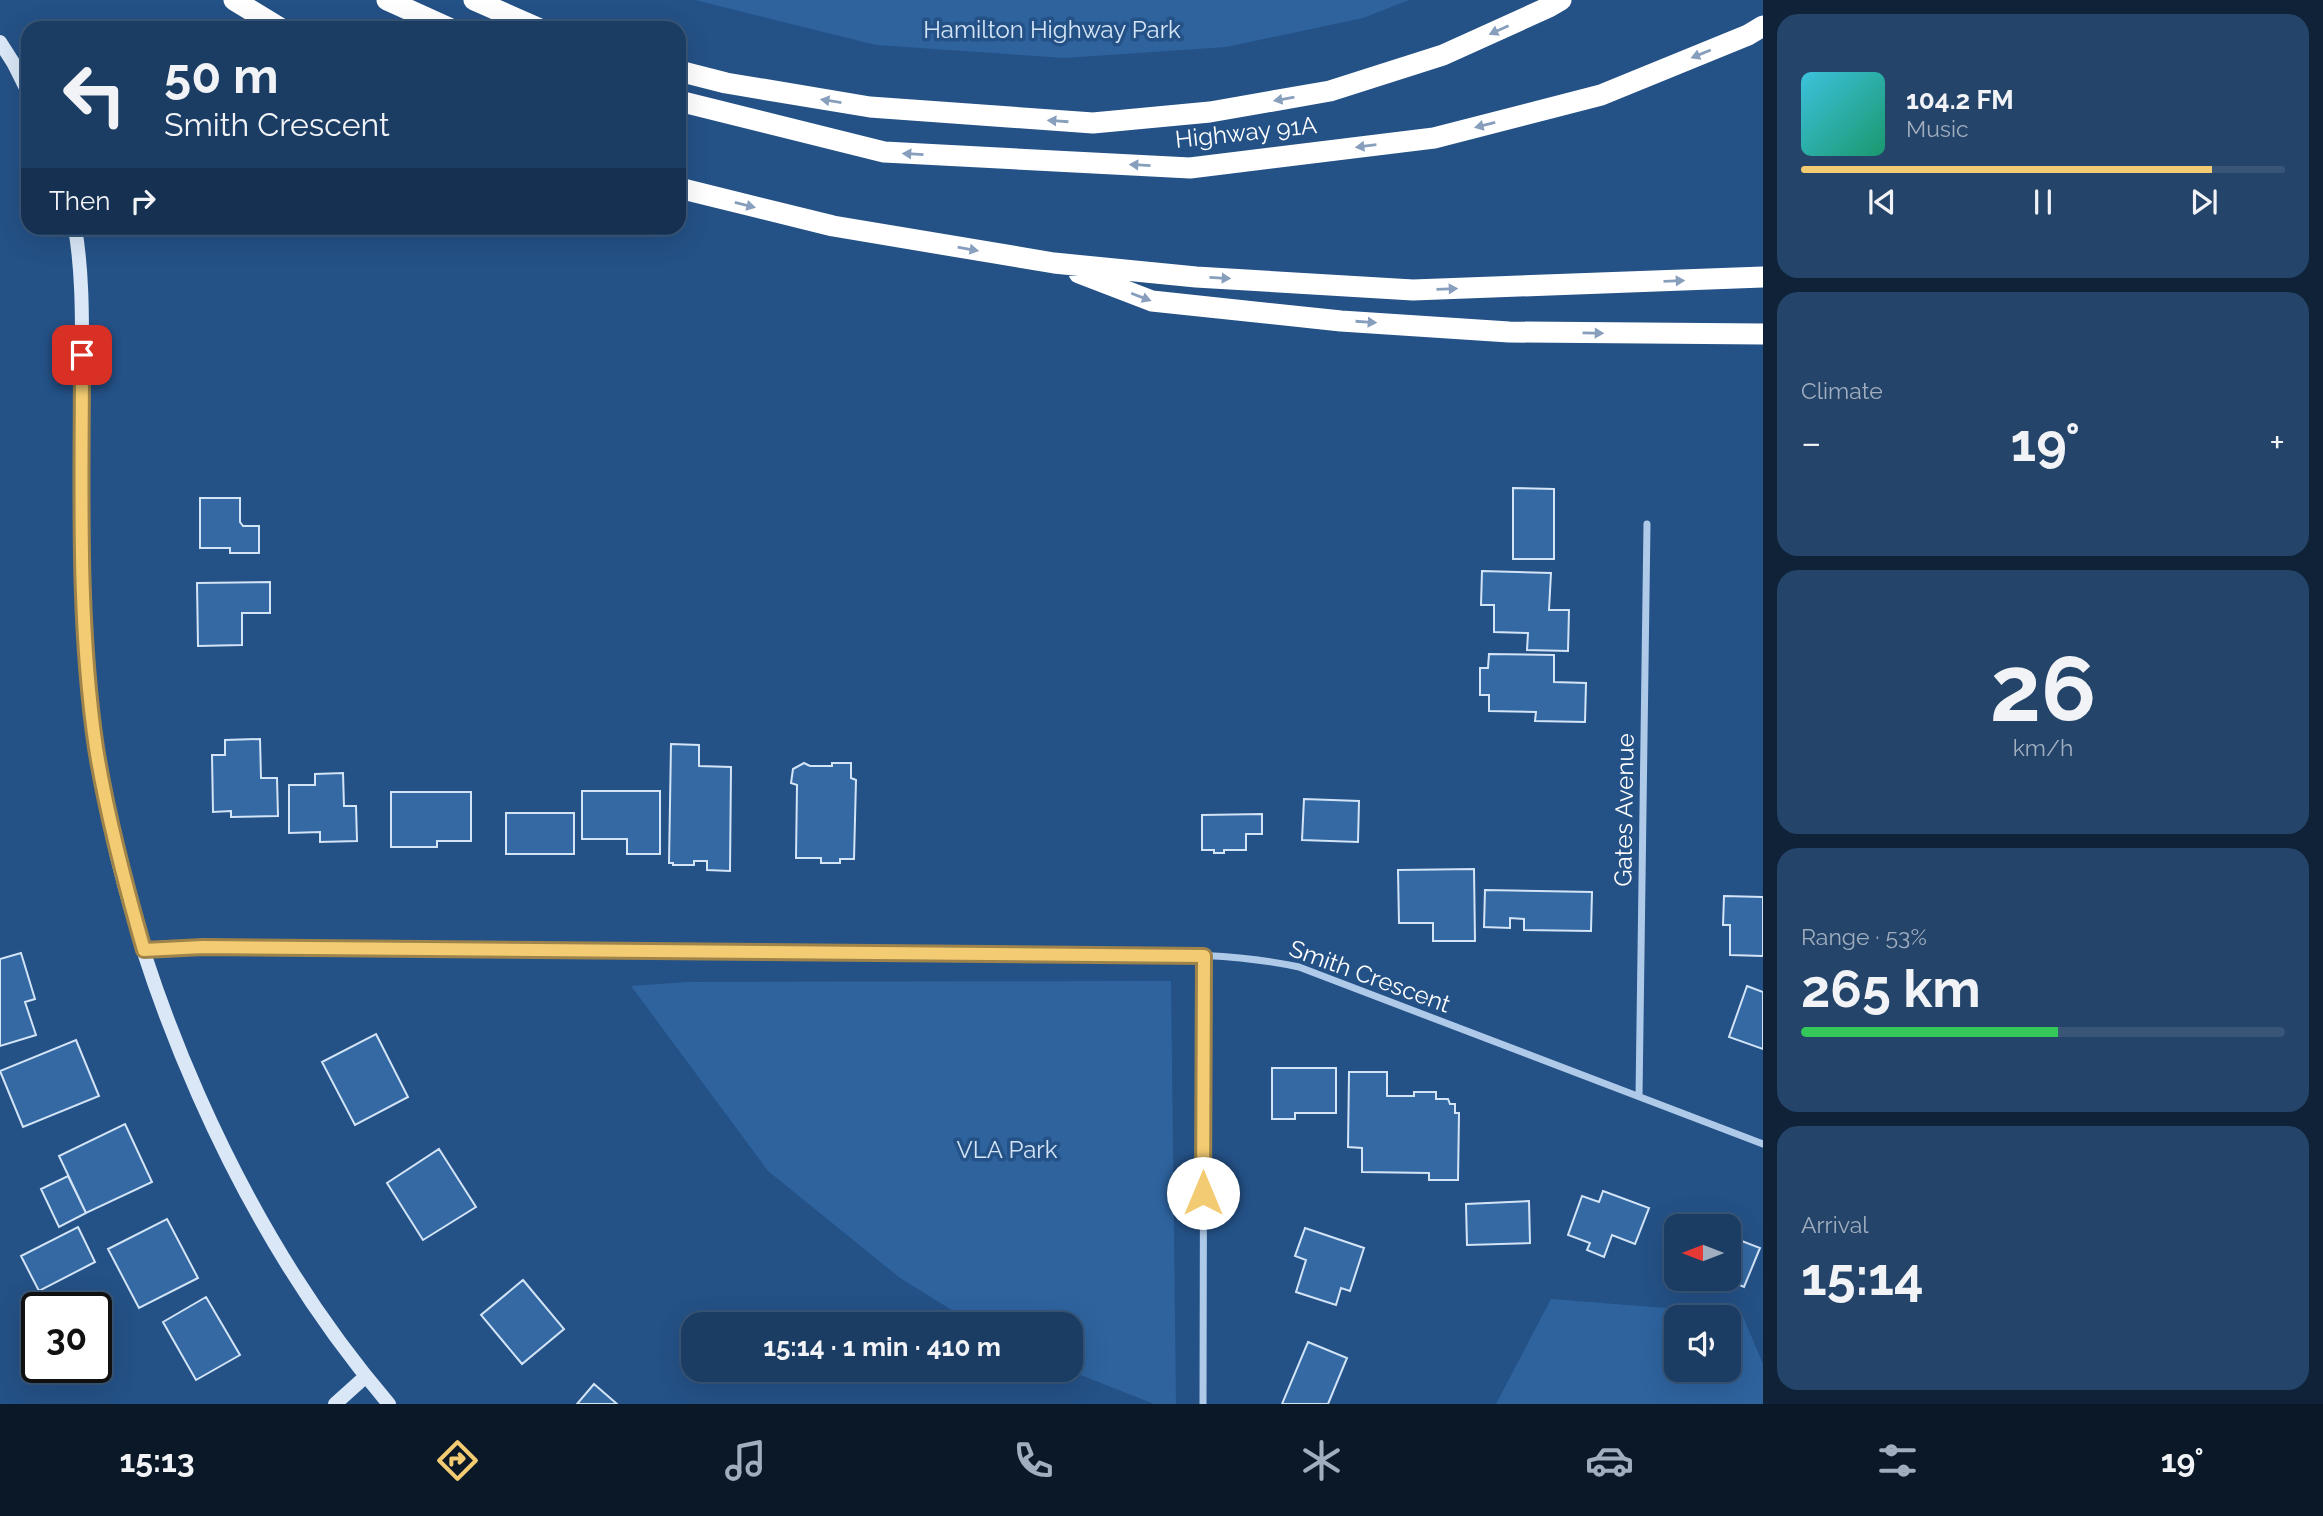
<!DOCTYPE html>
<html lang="en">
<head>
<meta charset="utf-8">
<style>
	:root { --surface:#1b3d64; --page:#24446a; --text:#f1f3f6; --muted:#a0aebf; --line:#395678; --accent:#f3cb72 }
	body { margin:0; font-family:Raleway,sans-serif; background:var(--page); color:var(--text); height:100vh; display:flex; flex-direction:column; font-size:26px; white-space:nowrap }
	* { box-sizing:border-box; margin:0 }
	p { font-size:23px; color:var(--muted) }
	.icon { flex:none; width:38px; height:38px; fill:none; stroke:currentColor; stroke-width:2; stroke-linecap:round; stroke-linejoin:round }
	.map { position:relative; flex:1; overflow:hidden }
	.sheet { display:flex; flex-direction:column; gap:14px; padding:14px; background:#0f2237; width:560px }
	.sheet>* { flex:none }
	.top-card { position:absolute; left:21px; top:21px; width:665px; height:214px; border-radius:21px; box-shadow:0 7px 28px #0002,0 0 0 2px var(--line); background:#1b3d64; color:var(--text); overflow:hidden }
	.needle { width:46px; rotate:270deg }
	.buttons { position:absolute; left:1664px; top:1214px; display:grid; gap:14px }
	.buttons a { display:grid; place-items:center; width:77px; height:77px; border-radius:14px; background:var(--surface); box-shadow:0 7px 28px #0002,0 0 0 2px var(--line); font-size:35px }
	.speed { position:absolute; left:21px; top:1292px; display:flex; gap:14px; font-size:35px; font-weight:700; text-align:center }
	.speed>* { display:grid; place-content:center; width:91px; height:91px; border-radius:50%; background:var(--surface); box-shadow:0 7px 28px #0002,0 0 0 2px var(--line); line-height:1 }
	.speed .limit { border:4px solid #111; border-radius:10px; background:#fff; color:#111 }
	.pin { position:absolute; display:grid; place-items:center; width:60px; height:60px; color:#fff; margin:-30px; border-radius:14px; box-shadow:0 4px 10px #0006 }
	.me { position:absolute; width:77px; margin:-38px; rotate:0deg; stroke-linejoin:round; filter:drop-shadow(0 0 5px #0008) }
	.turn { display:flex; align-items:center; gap:24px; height:147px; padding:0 28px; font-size:32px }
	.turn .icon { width:91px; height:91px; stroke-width:2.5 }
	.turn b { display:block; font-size:49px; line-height:60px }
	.then { display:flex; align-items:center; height:66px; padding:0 28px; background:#0003; gap:14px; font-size:26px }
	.big { font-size:52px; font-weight:700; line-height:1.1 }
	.sheet .tile { flex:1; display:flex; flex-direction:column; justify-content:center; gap:10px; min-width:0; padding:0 24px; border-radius:21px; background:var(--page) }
	.sheet .dial { align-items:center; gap:0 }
	.dial b { font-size:91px; line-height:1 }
	.song { display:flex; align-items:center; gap:21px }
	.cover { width:84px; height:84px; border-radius:10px; background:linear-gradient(135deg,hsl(190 70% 55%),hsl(160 70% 35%)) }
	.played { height:7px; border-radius:4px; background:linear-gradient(90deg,var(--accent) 85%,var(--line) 85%) }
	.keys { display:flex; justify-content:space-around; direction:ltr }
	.heat { display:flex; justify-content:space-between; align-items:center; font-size:38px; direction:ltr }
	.charge { height:10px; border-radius:5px; background:linear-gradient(90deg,#34c759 53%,var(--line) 0) }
	.trip { position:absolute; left:681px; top:1312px; width:402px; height:70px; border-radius:21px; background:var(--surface); box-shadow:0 7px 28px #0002,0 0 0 2px var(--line); font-weight:700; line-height:70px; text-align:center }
	.tabs { display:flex; height:112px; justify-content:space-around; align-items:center; background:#0b1828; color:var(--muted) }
	.tabs .icon { width:49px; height:49px }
	.tabs .on { color:var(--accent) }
	.tabs b { font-size:32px; color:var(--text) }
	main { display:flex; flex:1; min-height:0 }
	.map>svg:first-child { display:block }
	.green { fill:#2e639e; fill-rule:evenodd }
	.building { fill:#3469a3; stroke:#d3e4f7; stroke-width:2 }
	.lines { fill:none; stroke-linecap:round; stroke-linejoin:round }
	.street { stroke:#afcae9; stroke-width:7 }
	.secondary { stroke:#d9e7f7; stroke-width:14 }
	.highway { stroke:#fff; stroke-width:21 }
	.oneway { fill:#879fbc }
	.route-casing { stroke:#9e844a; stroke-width:18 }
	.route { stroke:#f3cb72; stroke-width:12 }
	.labels { text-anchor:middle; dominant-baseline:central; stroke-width:7; stroke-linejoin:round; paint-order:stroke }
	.park-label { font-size:24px; fill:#d3e4f7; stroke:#245186 }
	.street-label { font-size:24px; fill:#fff; stroke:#245186 }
</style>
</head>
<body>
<main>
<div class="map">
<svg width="1763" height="1404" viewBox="0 0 1763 1404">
	<rect width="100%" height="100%" fill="#245186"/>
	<!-- green -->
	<path class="green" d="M695 0H1409L1363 18 1226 47 1065 58 876 45Z
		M1171 981 1176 1404H1154L1068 1370H1071V1325H976L900 1278 768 1171 631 986 687 982Z
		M1551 1299 1742 1314 1763 1364V1404H1496ZM1676 1318H1729V1370H1676Z"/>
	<!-- building -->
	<path class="building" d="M1513 488 1554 489V559H1513Z
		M200 498H240V522L243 526H259V553H230V548H200Z
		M1482 571 1551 573 1549 610H1569L1568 651 1527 650 1528 633 1494 632V605H1481Z
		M270 582V613H242V645L198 646 197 583Z
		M1489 654 1554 655V682L1586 683 1585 722 1535 721 1536 712 1489 711V695H1480V668H1488Z
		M260 739 261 778H277L278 816 231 817V811L213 812 212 755H225V740Z
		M671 744 699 745V766L731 767 730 871 707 870V861H694V865H673V863H669Z
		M804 763 810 766H832V763H851V778L856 780 854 859H840V863H821V858H796L797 785 791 783 793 769Z
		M343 773 344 806H356L357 841 320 842V832L289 833V785H315V774Z
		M582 791H660V854H627V839H582Z
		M391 792H471V841H437V847H391Z
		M1304 799 1359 801 1358 842 1302 840Z
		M506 813H574V854H506Z
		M1262 814V834H1246V850H1224V853H1214V850H1202V815Z
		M1474 869 1475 941H1433V923H1399L1398 870Z
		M1485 890 1592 892 1591 931 1524 930V919L1510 918V928L1484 927Z
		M1724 896 1763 897V956L1730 955V925H1723Z
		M21 953 35 999 25 1002 36 1035 0 1046V959Z
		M1747 986 1763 992V1049L1729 1037Z
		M376 1034 408 1097 355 1125 322 1062Z
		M76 1040 99 1096 23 1127 0 1071Z
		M1272 1068H1336V1113H1295V1119H1272Z
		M1349 1072H1387V1096H1414V1092H1436V1099H1448L1450 1104H1455V1113H1459L1458 1180H1429V1173L1362 1172V1148L1348 1147Z
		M125 1124 152 1182 86 1213 59 1156Z
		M439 1149 476 1207 423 1240 387 1183Z
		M68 1176 86 1213 59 1227 41 1189Z
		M1603 1191 1649 1208 1635 1244 1612 1235 1604 1257 1587 1250 1590 1243 1568 1235 1582 1196 1599 1202Z
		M1529 1201 1530 1243 1467 1245 1466 1204Z
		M167 1219 198 1278 139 1308 108 1249Z
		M78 1227 95 1262 39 1291 21 1256Z
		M1305 1228 1364 1248 1350 1291 1341 1288 1336 1305 1296 1292 1306 1260 1295 1256Z
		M1729 1236 1760 1248 1744 1287 1725 1279H1729Z
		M523 1280 564 1329 522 1364 481 1315Z
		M206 1297 240 1355 196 1380 163 1322Z
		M1308 1342 1347 1358 1328 1404H1282Z
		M594 1384 617 1404H577Z"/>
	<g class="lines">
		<!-- street -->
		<path class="street" d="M145 950 203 947 1058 954C1138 955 1221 950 1299 967L1763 1144
			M1639 1096 1647 524
			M1203 1404 1204 956"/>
		<!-- secondary -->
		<path class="secondary" d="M0 42 14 64 28 92
			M75 228C83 275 82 323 82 371 82 442 80 514 83 585 86 639 88 693 96 747 129 975 239 1229 389 1404
			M335 1404 365 1377"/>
		<!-- highway -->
		<path class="highway" d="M234 0 280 28
			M387 0 449 28
			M474 0 538 28
			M679 71 726 83 870 107 1093 123 1210 112 1330 91 1443 55 1549 7 1561 0
			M679 101 884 152 1190 168 1434 138 1601 95 1748 35 1763 26
			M679 188 833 226 1054 263 1196 277 1413 290 1763 277
			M1079 273 1152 301 1341 321 1509 332 1763 334"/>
	</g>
	<!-- one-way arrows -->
	<defs><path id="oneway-solid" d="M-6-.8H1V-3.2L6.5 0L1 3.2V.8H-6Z" transform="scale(1.75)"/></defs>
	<g class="oneway">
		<use href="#oneway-solid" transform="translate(1499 30) rotate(156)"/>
		<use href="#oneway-solid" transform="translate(1701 54) rotate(158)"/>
		<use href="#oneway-solid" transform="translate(1284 99) rotate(170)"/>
		<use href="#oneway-solid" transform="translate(831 101) rotate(-171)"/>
		<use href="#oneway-solid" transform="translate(1058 121) rotate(-176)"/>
		<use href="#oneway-solid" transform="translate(1485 125) rotate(166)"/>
		<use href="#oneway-solid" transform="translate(1366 146) rotate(173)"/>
		<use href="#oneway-solid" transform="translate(913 154) rotate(-177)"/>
		<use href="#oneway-solid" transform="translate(1140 165) rotate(-177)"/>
		<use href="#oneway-solid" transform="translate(745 205) rotate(14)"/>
		<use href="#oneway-solid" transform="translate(968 249) rotate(10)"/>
		<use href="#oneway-solid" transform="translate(1220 278) rotate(3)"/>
		<use href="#oneway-solid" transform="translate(1674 281) rotate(-2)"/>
		<use href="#oneway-solid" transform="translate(1447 289) rotate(-2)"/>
		<use href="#oneway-solid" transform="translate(1141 297) rotate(21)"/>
		<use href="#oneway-solid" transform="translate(1366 322) rotate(4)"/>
		<use href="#oneway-solid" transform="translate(1593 333) rotate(1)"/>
	</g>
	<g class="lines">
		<!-- route casing -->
		<g class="route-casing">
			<path id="route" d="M82 355C82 485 77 619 96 748 107 817 125 884 144 950L203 947 1204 956 1203 1193"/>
		</g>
		<!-- route -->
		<use href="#route" class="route"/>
	</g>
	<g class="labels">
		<!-- park labels -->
		<g class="park-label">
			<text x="1052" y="29">Hamilton Highway Park</text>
			<text x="1007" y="1149">VLA Park</text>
		</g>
		<!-- street labels -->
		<g class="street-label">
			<text transform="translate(1246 132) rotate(-6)">Highway 91A</text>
			<text transform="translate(1624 810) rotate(-89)">Gates Avenue</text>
			<text transform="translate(1370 976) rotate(20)">Smith Crescent</text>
		</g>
	</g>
</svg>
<div class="buttons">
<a><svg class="needle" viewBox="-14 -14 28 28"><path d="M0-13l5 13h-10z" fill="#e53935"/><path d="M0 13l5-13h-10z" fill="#a0aebf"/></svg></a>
<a><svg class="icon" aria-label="sound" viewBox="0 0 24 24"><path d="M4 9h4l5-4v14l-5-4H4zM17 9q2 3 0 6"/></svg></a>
</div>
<div class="speed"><div class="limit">30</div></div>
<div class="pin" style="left:82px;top:355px;background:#d93025"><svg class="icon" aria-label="arrive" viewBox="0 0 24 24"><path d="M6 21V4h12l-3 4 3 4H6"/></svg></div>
<svg class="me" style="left:1203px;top:1193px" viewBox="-20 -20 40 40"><circle r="19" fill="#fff"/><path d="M0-13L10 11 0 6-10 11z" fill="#f3cb72"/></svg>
<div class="trip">15:14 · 1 min · 410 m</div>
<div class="top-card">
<div class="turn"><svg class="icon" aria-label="left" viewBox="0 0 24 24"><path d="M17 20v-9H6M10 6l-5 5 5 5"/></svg><div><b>50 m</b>Smith Crescent</div></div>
<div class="then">Then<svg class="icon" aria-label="right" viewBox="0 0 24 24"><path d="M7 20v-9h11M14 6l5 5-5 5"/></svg></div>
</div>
</div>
<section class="sheet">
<div class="tile">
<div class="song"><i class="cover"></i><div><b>104.2 FM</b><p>Music</p></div></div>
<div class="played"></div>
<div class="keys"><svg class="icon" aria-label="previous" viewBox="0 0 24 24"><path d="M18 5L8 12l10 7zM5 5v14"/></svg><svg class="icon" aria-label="pause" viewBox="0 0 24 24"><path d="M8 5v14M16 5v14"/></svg><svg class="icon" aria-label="next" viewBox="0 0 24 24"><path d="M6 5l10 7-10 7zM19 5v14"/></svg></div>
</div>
<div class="tile"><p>Climate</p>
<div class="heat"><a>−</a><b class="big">19°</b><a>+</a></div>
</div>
<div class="tile dial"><b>26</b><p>km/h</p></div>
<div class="tile"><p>Range · 53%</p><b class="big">265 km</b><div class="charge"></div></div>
<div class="tile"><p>Arrival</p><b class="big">15:14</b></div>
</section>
</main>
<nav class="tabs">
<b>15:13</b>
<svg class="icon on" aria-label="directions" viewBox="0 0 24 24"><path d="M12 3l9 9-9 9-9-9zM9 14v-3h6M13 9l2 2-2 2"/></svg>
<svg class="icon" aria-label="music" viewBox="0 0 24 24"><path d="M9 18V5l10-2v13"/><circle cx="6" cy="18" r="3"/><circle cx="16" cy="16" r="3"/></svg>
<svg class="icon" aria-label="phone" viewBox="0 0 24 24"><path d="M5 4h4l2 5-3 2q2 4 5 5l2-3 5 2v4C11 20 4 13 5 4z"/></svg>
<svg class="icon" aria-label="climate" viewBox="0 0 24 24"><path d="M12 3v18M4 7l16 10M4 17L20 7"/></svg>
<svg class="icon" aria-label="car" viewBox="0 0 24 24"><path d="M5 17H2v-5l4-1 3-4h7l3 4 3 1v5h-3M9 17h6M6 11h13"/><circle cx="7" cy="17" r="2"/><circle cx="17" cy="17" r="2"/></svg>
<svg class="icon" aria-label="filters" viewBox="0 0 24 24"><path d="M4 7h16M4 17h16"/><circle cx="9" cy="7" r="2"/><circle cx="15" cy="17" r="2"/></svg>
<b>19°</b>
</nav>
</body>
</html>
